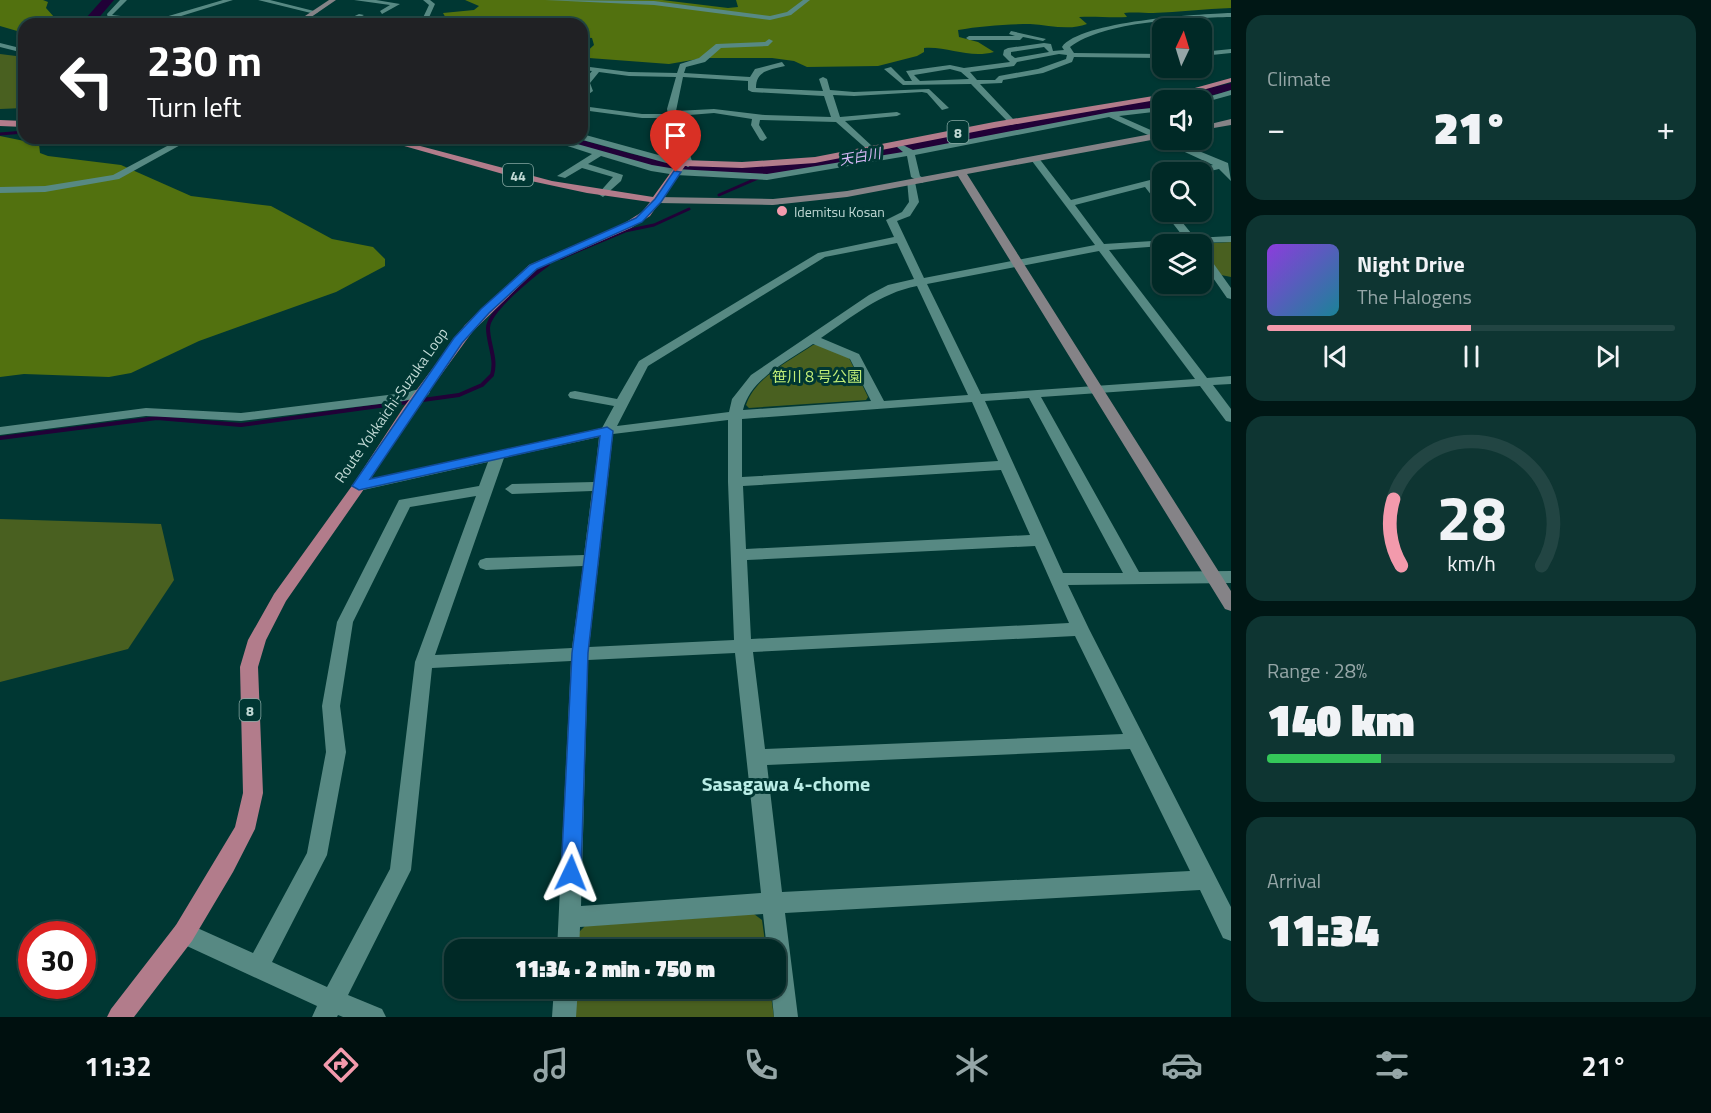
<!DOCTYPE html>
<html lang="en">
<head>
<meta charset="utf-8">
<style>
	:root { --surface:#002926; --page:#0e3532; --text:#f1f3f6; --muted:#95a6a7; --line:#224543; --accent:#f39aac }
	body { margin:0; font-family:"Titillium Web","Noto Sans JP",sans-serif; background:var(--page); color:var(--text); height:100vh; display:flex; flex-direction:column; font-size:22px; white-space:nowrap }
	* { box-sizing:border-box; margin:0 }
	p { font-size:20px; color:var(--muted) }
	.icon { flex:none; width:33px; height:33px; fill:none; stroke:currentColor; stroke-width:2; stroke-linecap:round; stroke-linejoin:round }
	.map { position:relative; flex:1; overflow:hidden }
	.panel { display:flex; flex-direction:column; gap:15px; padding:15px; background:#001715; width:480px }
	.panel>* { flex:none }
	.top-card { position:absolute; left:18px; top:18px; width:570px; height:126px; border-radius:18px; box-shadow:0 2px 4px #0004,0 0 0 2px var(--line); background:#202124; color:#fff; overflow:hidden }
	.needle { width:39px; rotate:4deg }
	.controls { position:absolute; left:1152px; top:18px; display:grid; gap:12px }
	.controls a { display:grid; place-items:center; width:60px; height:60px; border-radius:12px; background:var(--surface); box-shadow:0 2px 4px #0004,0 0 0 2px var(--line); font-size:30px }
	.speed { position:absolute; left:18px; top:921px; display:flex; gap:12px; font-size:30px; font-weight:700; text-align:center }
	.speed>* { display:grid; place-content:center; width:78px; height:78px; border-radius:50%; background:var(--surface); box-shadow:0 2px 4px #0004,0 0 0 2px var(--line); line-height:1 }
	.speed .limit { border:9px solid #d22; background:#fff; color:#111 }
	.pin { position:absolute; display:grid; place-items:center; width:51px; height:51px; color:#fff; margin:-62px -26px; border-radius:50% 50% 50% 0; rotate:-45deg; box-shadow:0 0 6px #0007 }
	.pin .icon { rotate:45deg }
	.me { position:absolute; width:66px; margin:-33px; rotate:2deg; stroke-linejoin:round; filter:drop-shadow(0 0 4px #0008) }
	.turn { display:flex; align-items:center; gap:21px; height:126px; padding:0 30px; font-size:27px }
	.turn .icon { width:78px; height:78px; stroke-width:2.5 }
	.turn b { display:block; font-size:42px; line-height:51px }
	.big { font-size:45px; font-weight:800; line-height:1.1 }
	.panel .card { flex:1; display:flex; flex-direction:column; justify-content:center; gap:9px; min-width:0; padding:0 21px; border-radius:18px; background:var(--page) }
	.panel .dial { align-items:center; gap:0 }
	.dial svg { height:156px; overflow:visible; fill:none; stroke:var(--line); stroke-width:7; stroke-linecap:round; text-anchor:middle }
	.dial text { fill:var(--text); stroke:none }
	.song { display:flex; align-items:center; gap:18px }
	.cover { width:72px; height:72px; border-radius:9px; background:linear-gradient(135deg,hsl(270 70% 55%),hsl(190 70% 35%)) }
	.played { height:6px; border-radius:3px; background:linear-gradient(90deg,var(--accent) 50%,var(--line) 50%) }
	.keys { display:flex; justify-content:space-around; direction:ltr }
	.heat { display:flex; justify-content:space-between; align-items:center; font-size:33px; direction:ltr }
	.charge { height:9px; border-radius:4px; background:linear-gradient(90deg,#34c759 28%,var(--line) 0) }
	.trip { position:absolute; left:444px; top:939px; width:342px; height:60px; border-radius:18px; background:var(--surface); box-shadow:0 2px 4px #0004,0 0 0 2px var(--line); font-weight:800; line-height:60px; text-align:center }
	.menu { display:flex; height:96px; justify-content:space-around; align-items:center; background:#00100f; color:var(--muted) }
	.menu .icon { width:42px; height:42px }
	.menu .current { color:var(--accent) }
	.menu b { font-size:27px; color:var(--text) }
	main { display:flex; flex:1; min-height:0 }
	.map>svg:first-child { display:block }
	.green { fill:#496020 }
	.forest { fill:#52710f }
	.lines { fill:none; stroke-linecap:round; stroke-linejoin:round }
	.stream-far1 { stroke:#210137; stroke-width:3 }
	.stream { stroke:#210137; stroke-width:4 }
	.river { fill:#210137; fill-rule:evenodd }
	.street { fill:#578983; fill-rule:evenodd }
	.secondary { fill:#858387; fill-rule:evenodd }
	.primary { fill:#b27c8b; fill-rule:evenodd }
	.route { fill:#1a73e8; stroke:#114b97; stroke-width:1.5 }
	.poi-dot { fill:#f39aac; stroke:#003733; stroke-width:2 }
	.labels { text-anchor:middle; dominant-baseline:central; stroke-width:6; stroke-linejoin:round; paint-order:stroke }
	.shield { fill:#003733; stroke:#86a8a4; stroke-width:1.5 }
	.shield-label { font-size:14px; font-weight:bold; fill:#c0d9d5 }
	.far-water-label { font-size:14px; font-style:italic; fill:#d7b8f7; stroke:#003733 }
	.far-poi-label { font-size:14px; fill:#c0d9d5; stroke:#003733; text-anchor:start }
	.park-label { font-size:15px; fill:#bfec77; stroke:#003733 }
	.street-label { font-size:15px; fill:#c0d9d5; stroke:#003733 }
	.near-neighbourhood-label { font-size:20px; font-weight:bold; fill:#b9ede6; stroke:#003733 }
</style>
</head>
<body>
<main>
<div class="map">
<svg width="1231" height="1017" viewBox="0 0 1231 1017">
	<rect width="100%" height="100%" fill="#003733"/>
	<!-- green -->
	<path class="green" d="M0 54 24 57V108L0 109Z
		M1231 242V277L1221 275 1202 249V244H1199Z
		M813 345H818L849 358 868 397 866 400 749 408 746 405C755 377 790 361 813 345Z
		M0 519 161 524 174 580 128 649 0 682Z
		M754 914 762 920 766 949 578 950V933L585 926Z
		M576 988 770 989 774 1017H575Z"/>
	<!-- forest -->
	<path class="forest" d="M0 0H43L48 2 46 8 54 17 84 24H24V33L0 26Z
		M465 0H662L728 8 738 7 736 0H1231V8C1205 9 1179 12 1153 13 1144 13 1134 12 1124 13L1127 17C1110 18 1095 16 1079 17L1087 24C1069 31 1049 25 1030 24 1007 24 980 26 958 30L959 37 978 42 994 52C969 59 948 46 924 48V52L917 56 878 66 807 67 794 61 772 58H704L669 64 589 58 583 55 594 45 592 38 582 37V24L448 22 443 13 474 10 479 6Z
		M0 136 39 144 40 153 48 156 121 165 191 196 271 206 332 239 373 247 385 259V266L336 292 199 341 131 373 109 377 24 374 0 377Z"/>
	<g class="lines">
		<!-- stream-far1 -->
		<path class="stream-far1" d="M0 134 24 132
			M719 195 774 171
			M561 258 625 231 654 225 689 209"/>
		<!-- stream -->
		<path class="stream" d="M561 258 563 257
			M0 438 157 418 241 425 459 395 482 385 492 375C497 359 488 344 488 328 488 311 534 274 548 264"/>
		<!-- river -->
		<path class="river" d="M102 0H114L96 21 97 24H85L86 18Z
			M1231 83V91L1189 100H1162V106C1086 119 1009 132 933 147 856 162 778 182 699 176 650 172 601 156 553 141L551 138H575L632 154 682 164 759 166 818 159 1048 117 1165 98Z"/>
		<!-- street -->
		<path class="street" d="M120 0H127L112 15 155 20 223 0H233L165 21 172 24 108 18 107 14Z
			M258 0H270L318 12 315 14Z
			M354 0H376L400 4 382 14 380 11 390 5Z
			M423 0H430L435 4 426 24H420L429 5Z
			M545 0 654 1 770 16 787 12 803 0H810L791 15 770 20 654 5Z
			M1231 13V17C1188 18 1104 21 1070 47L1074 53 1162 54V58L1074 57 1072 62 1043 73 1003 80 1002 83 980 84 1014 120V124L1011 125 971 84 903 85 884 69 891 67 905 81H912L906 71 950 65 964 68 1010 62 1003 55 1004 50 1008 48 1044 43 1051 44 1053 51 1064 50 1062 47C1080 21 1199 14 1231 13ZM1044 47 1049 52 1015 58 1011 55V52ZM1059 54 1067 55 1066 59 1038 69 999 76 995 80H977L970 72 1014 66 1017 62ZM950 69 961 72 969 79 920 81 914 75Z
			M359 14 364 15 347 24H338Z
			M1011 31 1046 39 1043 41 1023 37 1020 40H969L966 38 969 36H1015L1009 34Z
			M769 39 773 41 768 46 721 48 705 62 686 67 684 73 750 77 755 69 782 62 785 66C770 70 756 70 756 88L823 91 819 79 823 77 827 79 830 90 854 92 929 89 949 108 942 110 927 93 922 92 854 96 833 95 840 117 897 112 901 114 897 116 845 121 873 147V151L870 152 836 122 760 120 759 125 767 138 763 141 760 140 751 125 752 119 714 113 677 116 693 164 688 167 683 164 670 118H642L582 110V106L642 114H668L667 109 676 77 629 76 599 72 590 83 593 91 582 99V93L585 90 582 83 592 71 582 70V66L629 72 677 73 680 64 699 58 716 44 765 42ZM683 77 748 81V90L752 92 824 96 831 117 765 115 714 109 676 111Z
			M0 43 24 49V53L0 47Z
			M1231 49V53L1202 56V52Z
			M1231 90V95L1202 103V100H1198Z
			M1162 107V111L1119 116 1162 135V140H1172L1228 163 1231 181 1219 169 1202 173 1189 172 1190 170 1213 165 1109 117 915 155 920 176 927 180 922 183 911 177 907 156 767 180 676 175 651 171 601 156 588 164 623 175 621 181 603 197 598 194 613 177 582 168 565 178 557 176 592 154 543 138H556L652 165 676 169 767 174 903 152 897 147 901 144 913 150 1111 112Z
			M582 134 673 159 675 161 670 164 579 139 582 138Z
			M182 138H193L119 179 45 192 0 193V187L45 186 113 175Z
			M422 138H460L446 145Z
			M1032 157H1038L1071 200 1162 177V183L1154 185 1162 197V206L1159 205 1145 187 1075 205 1104 244 1185 239 1164 212H1174L1195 238 1231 236V242L1162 244V246L1109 250 1207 378 1231 376V384L1213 385 1231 409V422L1226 421 1200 386 1041 397 1139 572 1231 571V583L1068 585 1089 629 1231 907V941L1223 938 1200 890 785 913 798 1017H774L771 988H776V950H767L763 914 580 927 579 950H557L571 661 432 668 411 870 348 995 382 1009 386 1017H343L338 1015 337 1017H312L317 1006 176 941 173 933 176 925 184 922 253 953 307 853 326 752 322 706 337 622 399 500 479 486 488 462 359 491 354 489 352 486 354 483 602 428 614 406 570 398 568 395 570 392 575 391 617 399 639 361 818 253 894 237 886 220 902 212 909 202 907 180 915 182 919 202 910 216 897 221 924 278 1095 245 1032 161ZM897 243 914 279 888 285 869 295 751 375 732 399 729 412 617 426 648 366 825 257ZM1099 251 1195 379 981 394 927 284ZM917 286 968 395 884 401 859 354 821 338C852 317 880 293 917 286ZM813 344 850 359 871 401 743 410C750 379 788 361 813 344ZM1029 398 1123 573H1063L985 401ZM972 402 998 461 742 477V419ZM728 420V482L734 640 589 647 613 434ZM599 437 594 482 512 484 505 489 512 494 592 491 584 555 486 558 480 560 478 564 480 568 486 570 583 566 572 648 435 655 504 458ZM1001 470 1030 535 746 549 743 486ZM476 496 415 662 390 869 327 987 272 962 327 855 346 752 340 706 353 622 410 507ZM1035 546 1069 623 751 639 747 560ZM1075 636 1123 734 765 749 753 652ZM735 653 761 893 581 906 588 660ZM1130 749 1190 871 782 892 767 765Z
			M1202 252 1206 253 1231 288V299L1227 298 1202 262Z
			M423 388 428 389 430 392 428 395 404 401 241 421 146 416 0 435V427L146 408 241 413 404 393Z
			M554 988H578L576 1017H552Z"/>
		<!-- secondary -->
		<path class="secondary" d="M329 0H336L301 24H293Z
			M1231 119V125L1202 130V126Z
			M1162 132V138L967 174 1231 591V611L1225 609 958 176 847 197 773 205 658 203 653 200 658 197 773 199 847 191Z"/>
		<!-- primary -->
		<path class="primary" d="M1231 78V82L1185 95 994 128 815 163 742 168 685 166 650 216 631 228 537 269 473 331 414 412 364 489 286 601 266 640 258 667 263 793 255 829 233 872 192 941 134 1017H107L111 1009 176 925 235 827 243 793 240 667 248 640 274 594 354 483 403 408 465 325 529 265 623 224 642 212 650 202 587 193 517 178 376 138H390L552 181 653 197 679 161 682 160 742 162 815 157 994 122 1184 91Z
			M0 120 24 121V127L0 126Z"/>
	</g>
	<!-- route -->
	<path class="route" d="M674 171 681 172 661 202 642 222 537 269 489 313 462 343 370 479 607 427 613 431 588 653 581 873 578 880 571 882 564 880 561 873 572 653 600 436 359 490 352 486 454 338 481 309 530 265 636 218 655 199Z"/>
	<!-- markers -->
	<circle class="poi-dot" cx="782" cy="211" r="6"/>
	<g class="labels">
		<!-- shield labels -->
		<g class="shield">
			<rect x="947.5" y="121" width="21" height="22" rx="4.5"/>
			<rect x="503" y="164" width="30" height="22" rx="4.5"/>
			<rect x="239.5" y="699" width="21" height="22" rx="4.5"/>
		</g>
		<g class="shield-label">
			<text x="958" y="132">8</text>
			<text x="518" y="175">44</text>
			<text x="250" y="710">8</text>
		</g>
		<!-- far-water labels -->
		<g class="far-water-label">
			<text transform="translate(860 156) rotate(-10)">天白川</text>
		</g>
		<!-- far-poi labels -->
		<g class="far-poi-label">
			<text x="794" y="211">Idemitsu Kosan</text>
		</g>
		<!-- park labels -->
		<g class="park-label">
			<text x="817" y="376">笹川８号公園</text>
		</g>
		<!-- street labels -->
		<g class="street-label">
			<text transform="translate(391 405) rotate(-55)">Route Yokkaichi-Suzuka Loop</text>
		</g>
		<!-- near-neighbourhood labels -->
		<g class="near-neighbourhood-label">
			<text x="786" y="783">Sasagawa 4-chome</text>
		</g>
	</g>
</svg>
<div class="controls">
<a><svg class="needle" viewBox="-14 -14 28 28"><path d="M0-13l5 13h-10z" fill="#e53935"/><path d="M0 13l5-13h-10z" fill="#95a6a7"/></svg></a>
<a><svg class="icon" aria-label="sound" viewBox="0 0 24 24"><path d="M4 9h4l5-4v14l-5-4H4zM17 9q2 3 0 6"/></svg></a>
<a><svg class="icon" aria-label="search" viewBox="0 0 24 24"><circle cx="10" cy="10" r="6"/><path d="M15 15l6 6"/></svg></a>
<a><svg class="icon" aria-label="layers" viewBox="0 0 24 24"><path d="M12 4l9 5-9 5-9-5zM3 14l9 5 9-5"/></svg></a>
</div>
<div class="speed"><div class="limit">30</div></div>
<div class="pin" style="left:676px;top:172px;background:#d93025"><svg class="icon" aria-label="arrive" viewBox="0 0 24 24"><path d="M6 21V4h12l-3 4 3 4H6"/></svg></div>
<svg class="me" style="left:571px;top:873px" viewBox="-20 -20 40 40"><path d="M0-17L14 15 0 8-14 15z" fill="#1a73e8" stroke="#fff" stroke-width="4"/></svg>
<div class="trip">11:34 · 2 min · 750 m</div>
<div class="top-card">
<div class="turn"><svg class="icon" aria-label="left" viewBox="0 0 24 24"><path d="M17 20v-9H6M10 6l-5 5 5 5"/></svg><div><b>230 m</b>Turn left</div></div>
</div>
</div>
<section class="panel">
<div class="card"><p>Climate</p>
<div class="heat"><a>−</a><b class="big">21°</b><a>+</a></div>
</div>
<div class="card">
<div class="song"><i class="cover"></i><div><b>Night Drive</b><p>The Halogens</p></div></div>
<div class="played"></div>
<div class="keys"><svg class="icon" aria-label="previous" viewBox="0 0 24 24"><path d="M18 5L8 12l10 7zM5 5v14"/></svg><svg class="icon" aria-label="pause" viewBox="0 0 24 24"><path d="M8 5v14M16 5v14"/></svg><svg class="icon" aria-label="next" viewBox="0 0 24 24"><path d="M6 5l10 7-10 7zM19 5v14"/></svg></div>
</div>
<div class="card dial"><svg viewBox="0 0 100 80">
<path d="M14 69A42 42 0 1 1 86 69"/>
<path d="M14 69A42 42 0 0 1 10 35" stroke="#f39aac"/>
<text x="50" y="56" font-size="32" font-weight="700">28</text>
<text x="50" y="72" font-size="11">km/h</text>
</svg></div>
<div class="card"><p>Range · 28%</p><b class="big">140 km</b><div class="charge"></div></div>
<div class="card"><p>Arrival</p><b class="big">11:34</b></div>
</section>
</main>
<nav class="menu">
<b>11:32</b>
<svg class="icon current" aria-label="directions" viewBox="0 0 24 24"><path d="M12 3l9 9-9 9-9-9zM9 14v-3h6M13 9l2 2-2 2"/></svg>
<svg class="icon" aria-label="music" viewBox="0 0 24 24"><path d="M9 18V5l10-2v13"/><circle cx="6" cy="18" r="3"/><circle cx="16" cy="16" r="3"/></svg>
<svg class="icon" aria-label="phone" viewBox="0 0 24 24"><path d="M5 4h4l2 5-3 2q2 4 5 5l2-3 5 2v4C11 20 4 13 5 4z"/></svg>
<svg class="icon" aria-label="climate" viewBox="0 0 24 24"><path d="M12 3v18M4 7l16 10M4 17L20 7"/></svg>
<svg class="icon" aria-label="car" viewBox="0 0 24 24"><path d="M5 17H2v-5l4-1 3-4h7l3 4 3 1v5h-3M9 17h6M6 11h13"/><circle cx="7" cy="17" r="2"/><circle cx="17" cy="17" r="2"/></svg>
<svg class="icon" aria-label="filters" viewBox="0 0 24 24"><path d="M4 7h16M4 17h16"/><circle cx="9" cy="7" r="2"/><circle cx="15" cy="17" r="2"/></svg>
<b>21°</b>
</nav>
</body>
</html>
